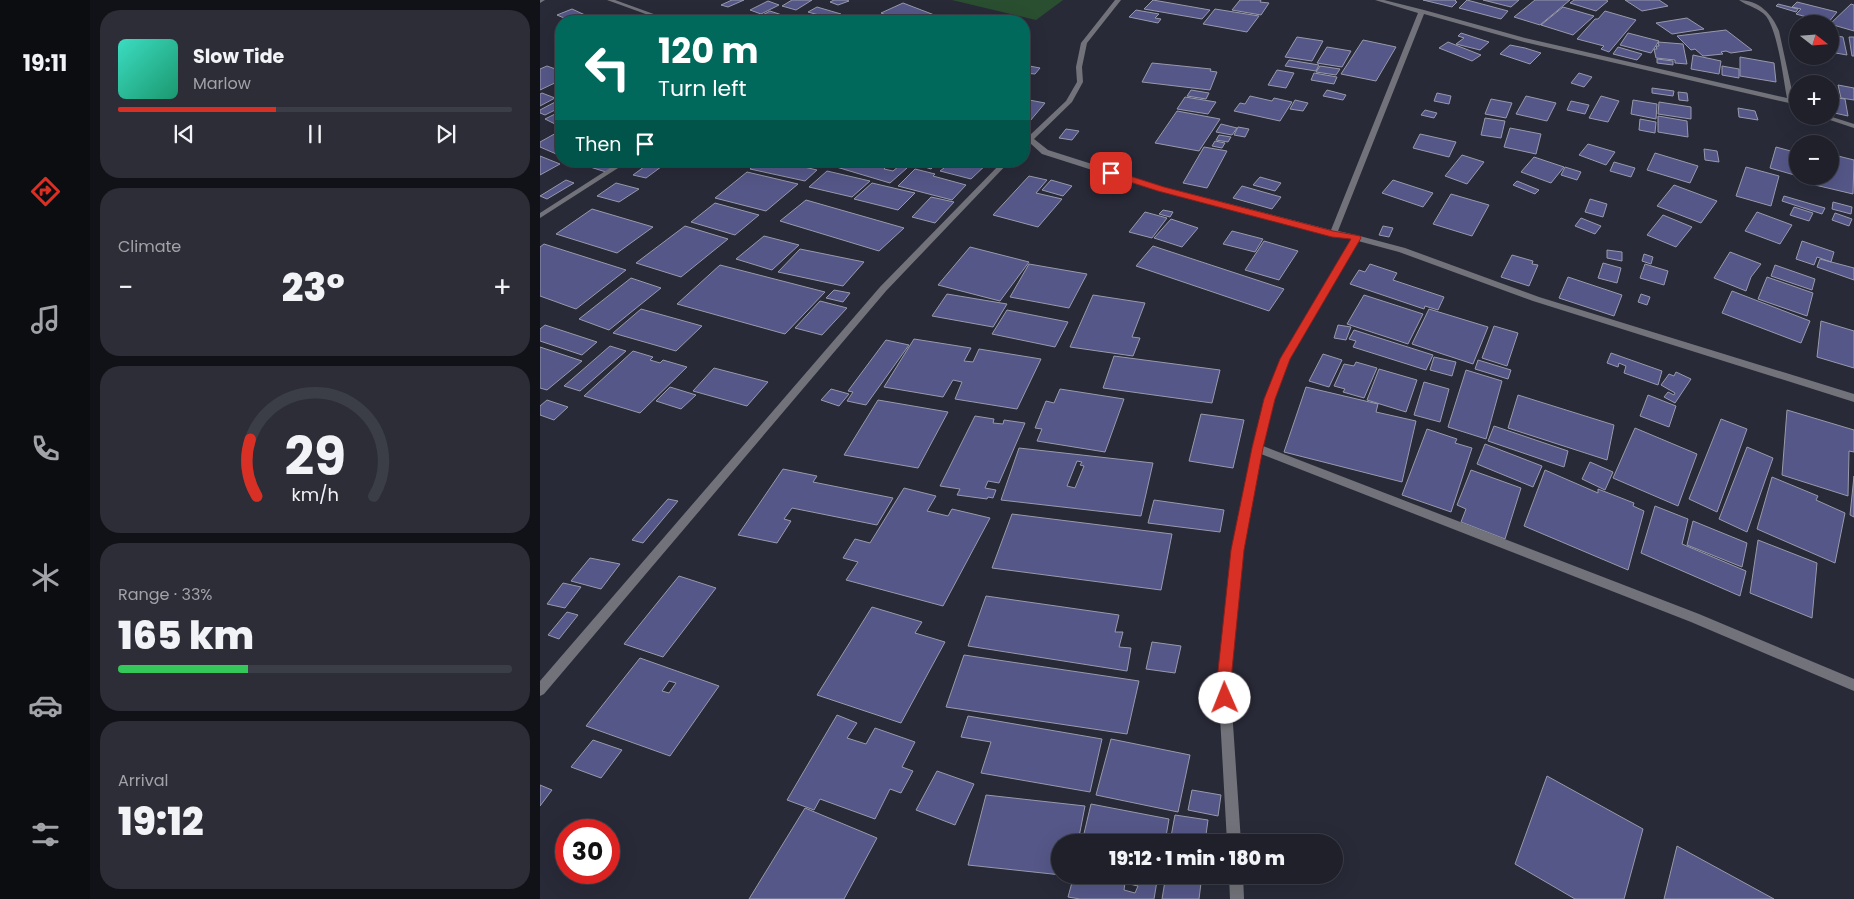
<!DOCTYPE html>
<html lang="en">
<head>
<meta charset="utf-8">
<style>
	:root { --surface:#1f202a; --page:#2c2d36; --text:#f1f3f6; --muted:#a1a3a8; --line:#3c3e47; --accent:#d93025 }
	body { margin:0; font-family:Poppins,sans-serif; background:var(--page); color:var(--text); height:100vh; display:flex; flex-direction:column; font-size:19px; white-space:nowrap }
	* { box-sizing:border-box; margin:0 }
	p { font-size:16px; color:var(--muted) }
	.icon { flex:none; width:28px; height:28px; fill:none; stroke:currentColor; stroke-width:2; stroke-linecap:round; stroke-linejoin:round }
	.map { position:relative; flex:1; overflow:hidden }
	.panel { display:flex; flex-direction:column; gap:10px; padding:10px; background:#111217; width:450px }
	.panel>* { flex:none }
	.hud { position:absolute; left:15px; top:15px; width:475px; height:152px; border-radius:20px; box-shadow:0 5px 20px #0002,0 0 0 1px var(--line); background:#00695c; color:#fff; overflow:hidden }
	.needle { width:32px; rotate:107deg }
	.buttons { position:absolute; left:1249px; top:15px; display:grid; gap:10px }
	.buttons a { display:grid; place-items:center; width:50px; height:50px; border-radius:50%; background:var(--surface); box-shadow:0 5px 20px #0002,0 0 0 1px var(--line); font-size:25px }
	.speed { position:absolute; left:15px; top:819px; display:flex; gap:10px; font-size:25px; font-weight:700; text-align:center }
	.speed>* { display:grid; place-content:center; width:65px; height:65px; border-radius:50%; background:var(--surface); box-shadow:0 5px 20px #0002,0 0 0 1px var(--line); line-height:1 }
	.speed .limit { border:8px solid #d22; background:#fff; color:#111 }
	.pin { position:absolute; display:grid; place-items:center; width:42px; height:42px; color:#fff; margin:-21px; border-radius:10px; box-shadow:0 2px 8px #0006 }
	.me { position:absolute; width:55px; margin:-28px; rotate:359deg; stroke-linejoin:round; filter:drop-shadow(0 0 4px #0008) }
	.turn { display:flex; align-items:center; gap:18px; height:105px; padding:0 20px; font-size:22px }
	.turn .icon { width:65px; height:65px; stroke-width:2.5 }
	.turn b { display:block; font-size:35px; line-height:42px }
	.then { display:flex; align-items:center; height:48px; padding:0 20px; background:#0003; gap:10px; font-size:19px }
	.big { font-size:38px; font-weight:800; line-height:1.1 }
	.panel .card { flex:1; display:flex; flex-direction:column; justify-content:center; gap:8px; min-width:0; padding:0 18px; border-radius:20px; background:var(--page) }
	.panel .dial { align-items:center; gap:0 }
	.dial svg { height:130px; overflow:visible; fill:none; stroke:var(--line); stroke-width:7; stroke-linecap:round; text-anchor:middle }
	.dial text { fill:var(--text); stroke:none }
	.song { display:flex; align-items:center; gap:15px }
	.cover { width:60px; height:60px; border-radius:8px; background:linear-gradient(135deg,hsl(170 70% 55%),hsl(160 70% 35%)) }
	.played { height:5px; border-radius:2px; background:linear-gradient(90deg,var(--accent) 40%,var(--line) 40%) }
	.keys { display:flex; justify-content:space-around; direction:ltr }
	.heat { display:flex; justify-content:space-between; align-items:center; font-size:28px; direction:ltr }
	.charge { height:8px; border-radius:4px; background:linear-gradient(90deg,#34c759 33%,var(--line) 0) }
	.trip { position:absolute; left:511px; top:834px; width:292px; height:50px; border-radius:25px; background:var(--surface); box-shadow:0 5px 20px #0002,0 0 0 1px var(--line); font-weight:800; line-height:50px; text-align:center }
	main { display:flex; flex:1; min-height:0 }
	.dock { display:flex; flex-direction:column; width:90px; justify-content:space-around; align-items:center; background:#0c0d11; color:var(--muted) }
	.dock .icon { width:35px; height:35px }
	.dock .selected { color:var(--accent) }
	.dock b { font-size:22px; color:var(--text) }
	.map>svg:first-child { display:block }
	.green { fill:#2a4f30 }
	.building { fill:#555788; stroke:#9899ab; fill-rule:evenodd }
	.lines { fill:none; stroke-linecap:round; stroke-linejoin:round }
	.street { fill:#72737a; fill-rule:evenodd }
	.route { fill:#d93025; stroke:#8d1f18 }
</style>
</head>
<body>
<main>
<nav class="dock">
<b>19:11</b>
<svg class="icon selected" aria-label="directions" viewBox="0 0 24 24"><path d="M12 3l9 9-9 9-9-9zM9 14v-3h6M13 9l2 2-2 2"/></svg>
<svg class="icon" aria-label="music" viewBox="0 0 24 24"><path d="M9 18V5l10-2v13"/><circle cx="6" cy="18" r="3"/><circle cx="16" cy="16" r="3"/></svg>
<svg class="icon" aria-label="phone" viewBox="0 0 24 24"><path d="M5 4h4l2 5-3 2q2 4 5 5l2-3 5 2v4C11 20 4 13 5 4z"/></svg>
<svg class="icon" aria-label="climate" viewBox="0 0 24 24"><path d="M12 3v18M4 7l16 10M4 17L20 7"/></svg>
<svg class="icon" aria-label="car" viewBox="0 0 24 24"><path d="M5 17H2v-5l4-1 3-4h7l3 4 3 1v5h-3M9 17h6M6 11h13"/><circle cx="7" cy="17" r="2"/><circle cx="17" cy="17" r="2"/></svg>
<svg class="icon" aria-label="filters" viewBox="0 0 24 24"><path d="M4 7h16M4 17h16"/><circle cx="9" cy="7" r="2"/><circle cx="15" cy="17" r="2"/></svg>
</nav>
<section class="panel">
<div class="card">
<div class="song"><i class="cover"></i><div><b>Slow Tide</b><p>Marlow</p></div></div>
<div class="played"></div>
<div class="keys"><svg class="icon" aria-label="previous" viewBox="0 0 24 24"><path d="M18 5L8 12l10 7zM5 5v14"/></svg><svg class="icon" aria-label="pause" viewBox="0 0 24 24"><path d="M8 5v14M16 5v14"/></svg><svg class="icon" aria-label="next" viewBox="0 0 24 24"><path d="M6 5l10 7-10 7zM19 5v14"/></svg></div>
</div>
<div class="card"><p>Climate</p>
<div class="heat"><a>−</a><b class="big">23°</b><a>+</a></div>
</div>
<div class="card dial"><svg viewBox="0 0 100 80">
<path d="M14 69A42 42 0 1 1 86 69"/>
<path d="M14 69A42 42 0 0 1 10 34" stroke="#d93025"/>
<text x="50" y="56" font-size="32" font-weight="700">29</text>
<text x="50" y="72" font-size="11">km/h</text>
</svg></div>
<div class="card"><p>Range · 33%</p><b class="big">165 km</b><div class="charge"></div></div>
<div class="card"><p>Arrival</p><b class="big">19:12</b></div>
</section>
<div class="map">
<svg width="1314" height="899" viewBox="0 0 1314 899">
	<rect width="100%" height="100%" fill="#292a38"/>
	<!-- green -->
	<path class="green" d="M412 0H523L496 20Z"/>
	<!-- building -->
	<path class="building" d="M192 0H204L188 7 181 5Z
		M252 0H272L256 10 242 6Z
		M294 0H307L309 1 298 5 290 2Z
		M613 0 670 10 662 19 604 9Z
		M700 0H721L720 2 729 3 721 15 692 10Z
		M883 0H916L915 1 917 2 912 7Z
		M927 0 968 11 961 19 919 8Z
		M943 0H979L971 7Z
		M995 0H1030L1000 25 974 17Z
		M1034 0H1066L1068 1 1056 11 1030 3Z
		M1085 0H1119L1128 6 1102 11Z
		M228 1 239 5 221 14 210 10Z
		M1257 2 1297 12 1288 23 1256 14 1261 9 1252 7Z
		M363 3 397 16 387 21H361L341 13Z
		M1238 4 1258 9 1256 12 1236 6Z
		M1311 4 1314 5V31L1290 24Z
		M277 7 301 14 293 19 268 12Z
		M1023 7 1054 16 1033 35 1001 25Z
		M32 9 56 20 31 21 17 15Z
		M675 9 719 16 707 32 663 24Z
		M596 10 619 14 615 18 621 19 618 23 589 17Z
		M230 11 245 16 234 21 217 18Z
		M1065 11 1096 20 1069 52 1061 49 1064 46 1037 39 1055 19H1058Z
		M334 16 348 21H325Z
		M1147 18 1164 29 1132 34 1116 23Z
		M1251 29 1258 30V47L1253 46Z
		M1186 30 1212 50 1191 53 1186 51 1181 52 1183 54 1163 56 1155 49 1151 50 1137 36Z
		M921 33 949 42 940 50 916 44 924 38 918 36Z
		M1088 33 1119 41 1111 53 1080 45Z
		M1290 35 1303 37 1307 55 1290 52Z
		M757 37 783 41 772 61 745 57Z
		M1309 37H1314V56H1312Z
		M823 40 856 47 836 81 801 74Z
		M908 42 941 55 932 61 899 48Z
		M1118 42 1143 44 1147 64 1135 63V60L1116 58 1114 49H1117L1116 46H1119Z
		M970 45 985 48 1001 53 990 64 960 54Z
		M787 47 811 51 802 67 777 63Z
		M1078 47 1102 54 1097 60 1073 54Z
		M1153 55 1181 61 1179 74 1151 69Z
		M1200 57 1234 63 1236 82 1200 76Z
		M1117 59 1133 61V65L1117 63Z
		M749 60 779 65 776 71 745 66Z
		M612 63 671 69 670 71 677 72 670 90 602 82Z
		M484 65 500 68 495 74 484 73Z
		M7 66 21 71V80L0 90V69Z
		M780 66 800 69 796 75 776 72Z
		M1182 66 1199 69V78L1182 75Z
		M737 70 754 73 746 88 728 85Z
		M774 73 797 77 794 84 771 80Z
		M1039 73 1052 77 1044 87 1031 83Z
		M1298 85 1314 88V100L1301 98Z
		M1112 88 1134 91 1133 96 1112 93Z
		M651 90 669 93 666 99 647 96Z
		M787 90 806 95 803 100 783 96Z
		M1138 92 1147 93 1148 101 1139 100Z
		M2 93 15 98 0 106V94Z
		M897 93 911 96 909 104 894 101Z
		M710 96 732 101 734 98 752 102 740 121 694 111 700 103 705 104Z
		M986 96 1016 103 1007 121 976 114Z
		M1061 96 1079 101 1068 122 1049 118Z
		M645 97 676 102 668 114 637 109Z
		M1290 97 1305 99 1308 116 1290 112Z
		M484 99 505 103 490 121 484 120Z
		M951 99 972 103 966 118 945 114Z
		M19 100 21 101V107L5 115 0 113V110Z
		M755 100 768 103 763 111 750 109Z
		M1093 100 1117 104 1116 119 1091 114Z
		M1031 101 1049 105 1045 114 1027 110Z
		M1119 102 1151 107V119L1118 114Z
		M1198 108 1215 111 1218 120 1199 117Z
		M885 110 897 113 894 118 881 115Z
		M21 111V127L5 119Z
		M637 111 680 119 659 151 615 143Z
		M1118 116 1147 121 1148 137 1118 132Z
		M945 118 965 121 961 138 941 135Z
		M1100 119 1116 122 1115 133 1099 130Z
		M681 124 697 128 692 135 676 132Z
		M698 127 709 129 705 137 694 135Z
		M970 128 1001 134 996 154 964 147Z
		M526 129 539 131 532 140 519 138Z
		M18 132 21 134V156L0 147V142Z
		M880 134 916 142 909 157 873 148Z
		M679 135 691 137 688 142 676 140Z
		M675 141 685 143 682 148 672 146Z
		M1048 144 1075 152 1066 165 1039 155Z
		M664 147 687 151 667 188 643 183Z
		M1236 147 1258 153V176L1230 168Z
		M1164 149 1177 151 1179 162 1165 160Z
		M1115 153 1158 166 1150 183 1107 170Z
		M1290 154 1314 160 1313 194 1275 185 1276 176H1290Z
		M922 155 944 162 927 184 905 176Z
		M0 156 20 164 0 175Z
		M994 157 1024 167 1011 183 981 172Z
		M55 161H83L66 172 47 166Z
		M112 161H129L106 178 93 175Z
		M219 161H238L277 170 265 181 210 169Z
		M299 161H342L350 163 344 169 353 171 359 166 367 168 350 183 293 166Z
		M383 161H450L431 179 400 171 404 168 395 165 391 169 379 165Z
		M1074 162 1095 168 1091 177 1070 171Z
		M1025 167 1041 172 1037 180 1021 175Z
		M1206 167 1239 176 1231 206 1196 196Z
		M375 169 395 174 393 176 426 185 412 200 358 186Z
		M287 171 330 181 312 197 269 187Z
		M207 172 258 184 226 211 175 198Z
		M489 176 507 180 496 193 522 199 498 227 453 215Z
		M720 177 741 183 735 191 713 185Z
		M26 180 34 183 7 199 0 196Z
		M511 180 532 186 523 196 502 190Z
		M853 180 893 193 883 207 842 193Z
		M977 181 999 190 995 194 973 185Z
		M76 183 99 189 79 202 57 196Z
		M332 183 375 193 358 210 314 199Z
		M1134 185 1177 201 1161 223 1117 206Z
		M702 186 741 197 732 209 693 198Z
		M911 194 949 205 932 236 893 224Z
		M1244 196 1285 208 1282 214 1242 201Z
		M391 197 414 202 395 223 372 217Z
		M1050 199 1067 204 1063 217 1045 212Z
		M266 200 364 228 339 251 240 221Z
		M1293 202 1312 207 1311 214 1292 209Z
		M175 203 219 215 195 235 151 222Z
		M1254 207 1273 213 1269 221 1250 215Z
		M52 209 113 227 77 253 16 234Z
		M623 210 633 212 630 217 619 214Z
		M605 212 627 218 612 238 589 232Z
		M1217 212 1252 225 1240 244 1205 231Z
		M1295 213 1312 219 1309 226 1292 220Z
		M1123 215 1152 227 1136 247 1107 235Z
		M1041 218 1061 226 1055 234 1035 226Z
		M631 219 658 228 642 247 614 238Z
		M145 226 188 239 141 277 96 263Z
		M843 226 853 228 849 237 839 235Z
		M692 231 723 239 715 252 683 244Z
		M224 236 259 245 232 270 196 259Z
		M724 241 758 251 739 280 705 270Z
		M1262 241 1294 252 1291 262 1277 257 1274 265 1256 259Z
		M4 244 86 270 36 309 0 296V247Z
		M613 246 744 289 729 311 596 266Z
		M430 247 489 262 460 301 398 285Z
		M260 249 324 262 303 286 238 272Z
		M1067 250 1082 252V261L1067 258Z
		M1190 252 1221 264 1211 277 1206 291 1174 278Z
		M1104 254 1113 257 1111 264 1102 261Z
		M972 255 993 261 992 264 998 265 989 286 961 277Z
		M1280 259 1314 268V280L1277 267Z
		M1063 263 1081 268 1077 283 1058 278Z
		M489 264 547 274 529 308 470 297Z
		M830 264 857 273 853 280 904 297 898 310 885 306 884 309 810 284 819 270 825 272Z
		M1105 264 1128 271 1124 285 1100 278Z
		M180 265 285 292 245 334 137 304Z
		M1235 265 1275 279 1272 290 1231 276Z
		M1028 277 1082 295 1074 316 1019 298Z
		M1227 277 1273 293 1267 316 1218 299Z
		M91 278 121 288 69 330 39 319Z
		M294 290 310 293 303 302 286 298Z
		M1192 291 1270 321 1261 343 1182 313Z
		M407 294 467 304 453 327 392 316Z
		M1101 294 1110 297 1107 305 1098 302Z
		M553 295 605 303 592 337 600 338 593 356 530 347Z
		M824 295 883 314 868 344 807 324Z
		M280 301 307 308 282 335 255 328Z
		M101 309 162 326 136 351 73 333Z
		M889 309 948 327 933 364 872 344Z
		M467 310 528 322 515 347 452 334Z
		M1281 321 1314 331V368L1277 357Z
		M5 325 57 342 42 355 0 341V329Z
		M798 325 811 327 806 340 794 338Z
		M954 326 978 333 967 366 942 358Z
		M814 330 893 355 886 370 813 347 816 341 809 339Z
		M374 339 431 348 424 361 433 362 439 349 501 359 477 409 415 399 422 382 413 380 403 397 344 387Z
		M346 340 369 345 326 405 307 401 313 392 308 391Z
		M70 346 86 351 40 391 24 386Z
		M0 347 42 361 7 390 0 388Z
		M93 351 113 357 110 360 120 363 123 360 147 367 100 413 44 396Z
		M1071 353 1122 371 1118 385 1084 373 1086 366 1079 363 1078 367 1067 363Z
		M783 354 802 360 789 387 769 381Z
		M574 356 680 370 672 403 563 388Z
		M894 357 916 362 912 376 890 370Z
		M938 360 971 370 968 379 935 369Z
		M816 362 837 368 824 398 803 392 805 389 794 386 804 364 814 366Z
		M174 368 228 382 207 406 153 391Z
		M839 369 877 380 866 412 827 400Z
		M926 370 962 381 946 439 908 427Z
		M1136 372 1151 379 1135 403 1124 397 1128 392 1134 395 1135 393 1121 385 1129 374 1134 376Z
		M884 382 909 389 900 422 874 415Z
		M130 387 156 395 141 409 116 401Z
		M766 387 838 404 836 412 876 421 862 482 744 452Z
		M291 389 309 394 299 406 281 400Z
		M520 389 584 399 565 452 497 441 502 429 495 428 506 401 514 403Z
		M978 395 1074 425 1067 460 968 428Z
		M1108 395 1136 406 1129 427 1100 416Z
		M7 400 28 407 14 420 0 415V406Z
		M338 400 408 412 378 468 304 455Z
		M1247 410 1314 430V452L1309 451 1308 496 1242 475Z
		M661 414 704 420 693 468 649 461Z
		M435 416 454 419 453 423 463 424 464 420 485 423 459 483 448 481 445 488 456 490 453 498 448 497 447 499 417 495 420 489 400 486Z
		M1181 419 1207 429 1177 512 1149 499Z
		M954 426 1028 451 1024 467 948 441Z
		M1095 428 1157 454 1138 506 1073 478Z
		M887 429 917 439 915 443 932 448 911 512 862 495Z
		M945 444 1002 466 993 487 937 464Z
		M1207 447 1233 458 1207 532 1179 519Z
		M479 448 613 463 601 516 461 500ZM537 461 542 462 540 465 544 466 535 488 527 486Z
		M1050 462 1073 472 1065 490 1042 479Z
		M243 469 277 476 273 482 353 498 337 525 252 508 244 519 251 521 237 543 198 535Z
		M931 470 981 488 965 539 921 522 926 509 917 505Z
		M1005 470 1058 493V489L1094 503 1093 506 1104 511 1088 570 984 526Z
		M1314 476V517L1310 515Z
		M1232 477 1278 496 1276 500 1305 513 1295 563 1217 529Z
		M364 488 396 496 387 511 408 516 412 509 450 518 403 606 306 580 318 562 303 558 315 539 330 543Z
		M128 499 138 501 103 543 92 540Z
		M614 500 684 510 680 532 608 523Z
		M1115 506 1148 519 1142 544 1206 571 1200 596 1101 553Z
		M472 514 632 534 621 590 452 568Z
		M1153 521 1207 543 1202 567 1147 545Z
		M1218 540 1277 563 1272 618 1210 593Z
		M50 558 80 564 61 589 31 581Z
		M139 576 176 588 123 657 84 644Z
		M23 583 41 587 25 608 7 604Z
		M446 596 579 615 575 632H583L579 647 591 648 587 671 428 646Z
		M332 607 382 622 375 633 405 642 361 723 277 695Z
		M27 612 38 615 19 639 8 635Z
		M612 642 641 646 635 673 606 669Z
		M424 655 599 681 587 734 406 707Z
		M100 658 179 686 130 756 46 726ZM129 681 136 683 129 693 122 691Z
		M297 715 317 723 307 738 326 744 335 728 375 742 362 767 373 771 361 793 350 789 335 819 280 799 274 810 247 800Z
		M428 716 562 739 550 792 441 773 451 742 421 737Z
		M571 739 650 755 638 812 556 795Z
		M53 740 82 750 61 778 31 767Z
		M397 771 434 784 415 825 376 810Z
		M1007 776 1103 829 1084 899H1035L975 864Z
		M0 785 12 790 0 806Z
		M652 790 681 795 678 816 648 810Z
		M446 795 545 806 538 842H520V875L531 876 428 865Z
		M551 804 629 819 625 842H542Z
		M265 808 337 838 304 899H209Z
		M635 815 668 820 665 842H630Z
		M1137 846 1234 899H1124Z
		M534 875H618L614 899H540L528 897ZM585 883 598 886 595 893 584 890Z
		M626 875H662L659 899H622Z"/>
	<g class="lines">
		<!-- street -->
		<path class="street" d="M0 0H5L0 3Z
			M67 0H75L133 21H125Z
			M575 0H581L547 43 542 67 543 82 532 102 494 139 508 150 624 187 791 230 878 13 835 0H844L884 10 985 38 1247 98C1243 77 1238 32 1226 16 1219 8 1207 6 1199 0 1219 0 1232 14 1239 31L1254 100 1258 101V106L1249 103 984 42 884 14 798 231 816 235 865 248 999 297 1314 394V402L993 301 859 252 818 241 750 359 735 399 723 446 1159 614 1314 679V691L1151 622 721 454 702 550 690 680 701 842H687L678 680 692 550 712 448 725 399 740 359 811 239 793 236 789 234 618 191 502 154 490 143 484 147V141L486 140 484 139V134L489 136 526 101 537 82 536 67 541 43Z
			M1278 116H1289L1314 124V128Z
			M81 161H89L0 218V213Z
			M463 161H470L346 291 4 694 0 696V681L340 287Z
			M689 875H703L704 899H690Z"/>
	</g>
	<!-- route -->
	<path class="route" d="M568 171H574L624 187 793 231 820 236 821 238 750 359 735 399 723 448 704 550 691 680 692 698 690 703 685 705 680 703 677 680 691 550 712 448 724 399 740 359 811 239 792 237 618 191 568 175Z"/>
</svg>
<div class="buttons">
<a><svg class="needle" viewBox="-14 -14 28 28"><path d="M0-13l5 13h-10z" fill="#e53935"/><path d="M0 13l5-13h-10z" fill="#a1a3a8"/></svg></a>
<a>+</a>
<a>−</a>
</div>
<div class="speed"><div class="limit">30</div></div>
<div class="pin" style="left:571px;top:173px;background:#d93025"><svg class="icon" aria-label="arrive" viewBox="0 0 24 24"><path d="M6 21V4h12l-3 4 3 4H6"/></svg></div>
<svg class="me" style="left:685px;top:698px" viewBox="-20 -20 40 40"><circle r="19" fill="#fff"/><path d="M0-13L10 11 0 6-10 11z" fill="#d93025"/></svg>
<div class="trip">19:12 · 1 min · 180 m</div>
<div class="hud">
<div class="turn"><svg class="icon" aria-label="left" viewBox="0 0 24 24"><path d="M17 20v-9H6M10 6l-5 5 5 5"/></svg><div><b>120 m</b>Turn left</div></div>
<div class="then">Then<svg class="icon" aria-label="arrive" viewBox="0 0 24 24"><path d="M6 21V4h12l-3 4 3 4H6"/></svg></div>
</div>
</div>
</main>
</body>
</html>
